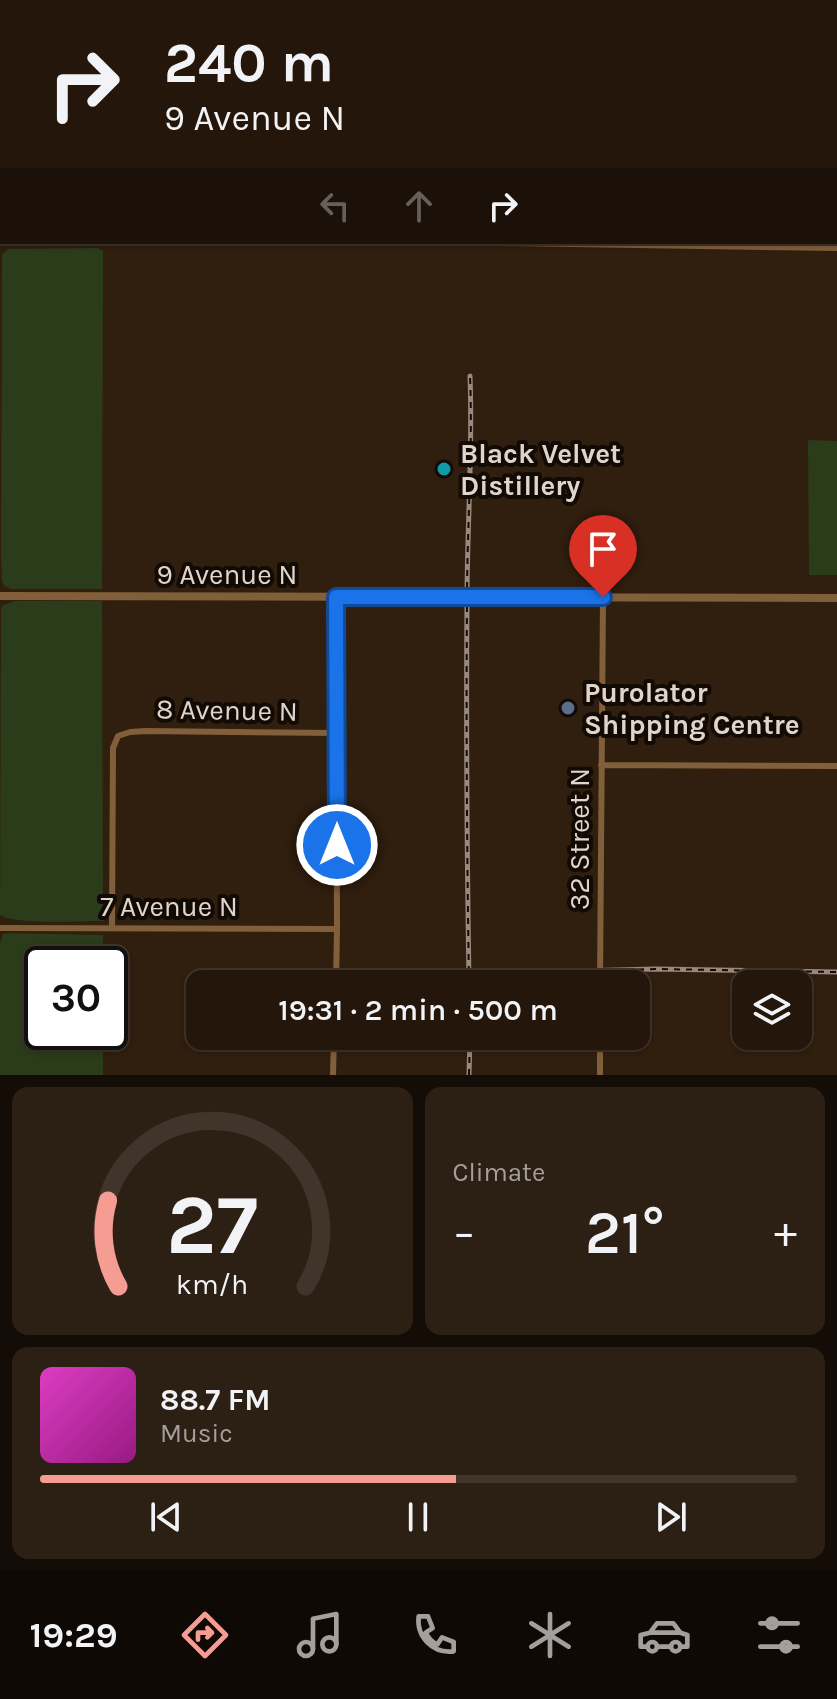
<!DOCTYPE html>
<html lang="en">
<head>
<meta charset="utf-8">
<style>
	:root { --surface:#24160a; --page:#2c1f13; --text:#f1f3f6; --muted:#a39f9c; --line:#41352b; --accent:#f59c93 }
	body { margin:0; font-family:Karla,sans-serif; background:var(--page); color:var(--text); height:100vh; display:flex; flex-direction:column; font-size:30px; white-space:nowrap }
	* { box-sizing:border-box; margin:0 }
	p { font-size:26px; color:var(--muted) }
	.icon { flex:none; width:44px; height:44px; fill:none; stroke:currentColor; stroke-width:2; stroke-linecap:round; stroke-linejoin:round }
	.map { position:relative; height:1075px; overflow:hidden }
	.drawer { display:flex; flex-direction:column; gap:12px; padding:12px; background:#140c06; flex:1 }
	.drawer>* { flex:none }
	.top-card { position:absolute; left:0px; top:0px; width:838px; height:244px; box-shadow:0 2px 6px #0004,0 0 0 2px var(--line); background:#24160a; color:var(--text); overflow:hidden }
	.fabs { position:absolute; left:732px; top:970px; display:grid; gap:16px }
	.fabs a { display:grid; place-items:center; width:80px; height:80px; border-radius:16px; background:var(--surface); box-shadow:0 2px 6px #0004,0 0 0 2px var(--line); font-size:40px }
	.speed { position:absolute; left:24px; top:946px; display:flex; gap:16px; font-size:40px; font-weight:700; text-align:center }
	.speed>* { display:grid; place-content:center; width:104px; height:104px; border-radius:50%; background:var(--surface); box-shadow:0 2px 6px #0004,0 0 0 2px var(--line); line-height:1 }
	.speed .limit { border:4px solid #111; border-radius:12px; background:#fff; color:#111 }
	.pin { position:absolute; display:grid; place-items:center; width:68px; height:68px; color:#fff; margin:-82px -34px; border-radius:50% 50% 50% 0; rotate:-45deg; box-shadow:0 0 8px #0007 }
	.pin .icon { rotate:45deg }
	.me { position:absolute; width:88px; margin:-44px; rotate:0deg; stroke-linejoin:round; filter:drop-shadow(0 0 6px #0008) }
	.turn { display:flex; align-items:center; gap:28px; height:168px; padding:0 32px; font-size:36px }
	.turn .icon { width:104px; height:104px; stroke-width:2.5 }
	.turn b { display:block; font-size:56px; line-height:68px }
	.lanes { display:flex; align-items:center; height:76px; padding:0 32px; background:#0003; justify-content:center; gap:40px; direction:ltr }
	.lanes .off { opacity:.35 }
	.big { font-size:60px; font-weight:600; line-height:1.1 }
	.drawer .widget { flex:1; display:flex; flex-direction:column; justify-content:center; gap:12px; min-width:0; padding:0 28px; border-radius:16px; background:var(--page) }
	.drawer .dial { align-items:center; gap:0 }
	.dial svg { height:208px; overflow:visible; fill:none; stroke:var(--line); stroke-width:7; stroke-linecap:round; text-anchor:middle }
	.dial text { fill:var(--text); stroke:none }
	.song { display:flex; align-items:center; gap:24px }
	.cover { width:96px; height:96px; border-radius:12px; background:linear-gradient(135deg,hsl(310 70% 55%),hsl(310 70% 35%)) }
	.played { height:8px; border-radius:4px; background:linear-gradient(90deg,var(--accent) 55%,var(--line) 55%) }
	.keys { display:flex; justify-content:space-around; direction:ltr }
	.heat { display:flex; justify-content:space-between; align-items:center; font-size:44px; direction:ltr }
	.drawer .tiles { flex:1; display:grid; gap:12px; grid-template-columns:1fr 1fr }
	.widget:last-child { grid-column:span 2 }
	.trip { position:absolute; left:186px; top:970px; width:464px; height:80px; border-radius:16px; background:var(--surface); box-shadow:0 2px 6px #0004,0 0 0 2px var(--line); font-weight:600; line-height:80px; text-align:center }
	.menu { display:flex; height:128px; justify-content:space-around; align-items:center; background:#0e0904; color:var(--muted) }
	.menu .icon { width:56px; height:56px }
	.menu .active { color:var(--accent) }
	.menu b { font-size:36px; color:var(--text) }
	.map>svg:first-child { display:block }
	.green { fill:#2b3c1a }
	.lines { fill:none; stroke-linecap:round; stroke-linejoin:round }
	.minor { stroke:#815f3a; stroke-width:6 }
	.tertiary { stroke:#815f3a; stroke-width:8 }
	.secondary { stroke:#b68142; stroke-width:9 }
	.rail-casing { stroke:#98897c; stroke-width:5 }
	.rail { stroke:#120a05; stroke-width:2; stroke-dasharray:6; stroke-linecap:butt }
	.route-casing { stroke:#114b97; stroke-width:20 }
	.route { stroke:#1a73e8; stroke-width:14 }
	.culture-dot { fill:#0f9aa8; stroke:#120a05; stroke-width:3 }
	.service-dot { fill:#5c6f8a; stroke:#120a05; stroke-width:3 }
	.labels { text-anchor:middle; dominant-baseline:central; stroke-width:8; stroke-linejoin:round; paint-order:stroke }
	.poi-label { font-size:28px; font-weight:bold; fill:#e1d4ca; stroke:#120a05; text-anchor:start }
	.street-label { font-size:28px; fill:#e1d4ca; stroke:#120a05 }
</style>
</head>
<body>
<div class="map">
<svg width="837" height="1075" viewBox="0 0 837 1075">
	<rect width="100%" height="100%" fill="#301e0e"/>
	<!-- green -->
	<path class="green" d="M98 248 103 251 102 589H11L4 586 2 581 1 554 2 254 8 249Z
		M808 440 837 441V575H809Z
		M15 601H102L103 921C82 921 14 925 0 915L1 610 3 605Z
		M7 933 103 935V964H42V1032H103V1075H0V943L3 934Z"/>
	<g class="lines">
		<!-- minor -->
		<path class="minor" d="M501 0V2
			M176 2V0
			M187 2V0
			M323 2V0
			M704 2V0
			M0 28 2 30
			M0 55 2 53
			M0 241H2
			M229 242 500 243 837 248
			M601 765 837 766
			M112 927 113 748 118 736 130 732 145 731 337 733
			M0 928 337 929
			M336 984 337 929 336 597
			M600 984 603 597
			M333 1075 334 1036
			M600 1075V1036"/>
		<!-- tertiary -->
		<path class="tertiary" d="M0 596 837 598"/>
		<!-- secondary -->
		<path class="secondary" d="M0 16V0"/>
		<!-- rail casing -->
		<g class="rail-casing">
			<path id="rail" d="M469 984C467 856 466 729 467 601 467 526 473 451 470 376
				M532 984 575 971 656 969 837 972
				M469 1075 470 1036"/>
		</g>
		<!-- rail -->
		<use href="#rail" class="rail"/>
	</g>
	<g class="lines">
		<!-- route casing -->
		<g class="route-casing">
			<path id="route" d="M337 845 336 597H603"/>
		</g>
		<!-- route -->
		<use href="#route" class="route"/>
	</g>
	<!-- markers -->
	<circle class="culture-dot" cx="444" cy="469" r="8"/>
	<circle class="service-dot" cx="568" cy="708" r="8"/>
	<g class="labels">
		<!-- poi labels -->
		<g class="poi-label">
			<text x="460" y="453">Black Velvet<tspan x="460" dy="32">Distillery</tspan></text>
			<text x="584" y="692">Purolator<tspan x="584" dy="32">Shipping Centre</tspan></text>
		</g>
		<!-- street labels -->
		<g class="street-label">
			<text x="227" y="574">9 Avenue N</text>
			<text transform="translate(227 710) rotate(1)">8 Avenue N</text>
			<text transform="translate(579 839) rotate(-90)">32 Street N</text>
			<text x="169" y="906">7 Avenue N</text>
		</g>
	</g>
</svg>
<div class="fabs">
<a><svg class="icon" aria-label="layers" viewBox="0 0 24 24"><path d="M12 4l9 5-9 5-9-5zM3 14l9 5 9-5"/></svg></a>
</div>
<div class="speed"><div class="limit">30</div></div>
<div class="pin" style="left:603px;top:597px;background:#d93025"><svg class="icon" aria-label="arrive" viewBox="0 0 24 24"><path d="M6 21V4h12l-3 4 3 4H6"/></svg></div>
<svg class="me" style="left:337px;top:845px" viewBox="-20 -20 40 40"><circle r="17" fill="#1a73e8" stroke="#fff" stroke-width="3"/><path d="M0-11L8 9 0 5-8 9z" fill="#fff"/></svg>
<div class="trip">19:31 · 2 min · 500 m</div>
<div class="top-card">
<div class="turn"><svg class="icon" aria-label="right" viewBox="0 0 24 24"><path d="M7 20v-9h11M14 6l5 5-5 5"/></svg><div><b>240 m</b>9 Avenue N</div></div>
<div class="lanes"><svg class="icon off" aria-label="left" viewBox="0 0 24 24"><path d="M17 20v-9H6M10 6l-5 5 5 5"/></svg><svg class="icon off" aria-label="ahead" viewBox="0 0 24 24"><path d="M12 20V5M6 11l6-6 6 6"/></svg><svg class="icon" aria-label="right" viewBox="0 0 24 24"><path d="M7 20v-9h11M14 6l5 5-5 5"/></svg></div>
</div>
</div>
<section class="drawer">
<div class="tiles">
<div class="widget dial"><svg viewBox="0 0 100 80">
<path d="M14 69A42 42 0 1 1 86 69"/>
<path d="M14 69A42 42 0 0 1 10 36" stroke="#f59c93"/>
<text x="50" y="56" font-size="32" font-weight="700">27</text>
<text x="50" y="72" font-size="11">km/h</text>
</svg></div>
<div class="widget"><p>Climate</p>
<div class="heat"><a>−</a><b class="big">21°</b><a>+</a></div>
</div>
<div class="widget">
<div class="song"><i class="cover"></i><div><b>88.7 FM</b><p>Music</p></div></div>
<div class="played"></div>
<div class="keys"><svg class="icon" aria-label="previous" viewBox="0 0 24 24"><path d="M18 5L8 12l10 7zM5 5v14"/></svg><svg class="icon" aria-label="pause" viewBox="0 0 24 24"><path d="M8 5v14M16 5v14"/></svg><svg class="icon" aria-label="next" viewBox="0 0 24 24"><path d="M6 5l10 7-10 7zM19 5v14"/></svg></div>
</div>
</div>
</section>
<nav class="menu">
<b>19:29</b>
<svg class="icon active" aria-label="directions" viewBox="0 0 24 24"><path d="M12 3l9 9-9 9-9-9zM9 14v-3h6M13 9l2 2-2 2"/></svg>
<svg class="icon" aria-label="music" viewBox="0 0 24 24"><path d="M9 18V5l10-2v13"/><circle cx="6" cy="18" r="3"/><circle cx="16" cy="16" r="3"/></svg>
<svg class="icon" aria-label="phone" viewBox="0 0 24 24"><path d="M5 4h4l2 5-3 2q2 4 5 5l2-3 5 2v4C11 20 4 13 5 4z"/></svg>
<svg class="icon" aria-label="climate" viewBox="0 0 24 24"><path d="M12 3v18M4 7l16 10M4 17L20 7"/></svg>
<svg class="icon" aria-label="car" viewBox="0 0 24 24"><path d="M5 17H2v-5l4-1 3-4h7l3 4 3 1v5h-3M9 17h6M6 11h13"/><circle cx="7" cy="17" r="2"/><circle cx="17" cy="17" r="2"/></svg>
<svg class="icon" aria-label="filters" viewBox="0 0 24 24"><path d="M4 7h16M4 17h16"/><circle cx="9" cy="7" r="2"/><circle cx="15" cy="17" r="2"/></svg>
</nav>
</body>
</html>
